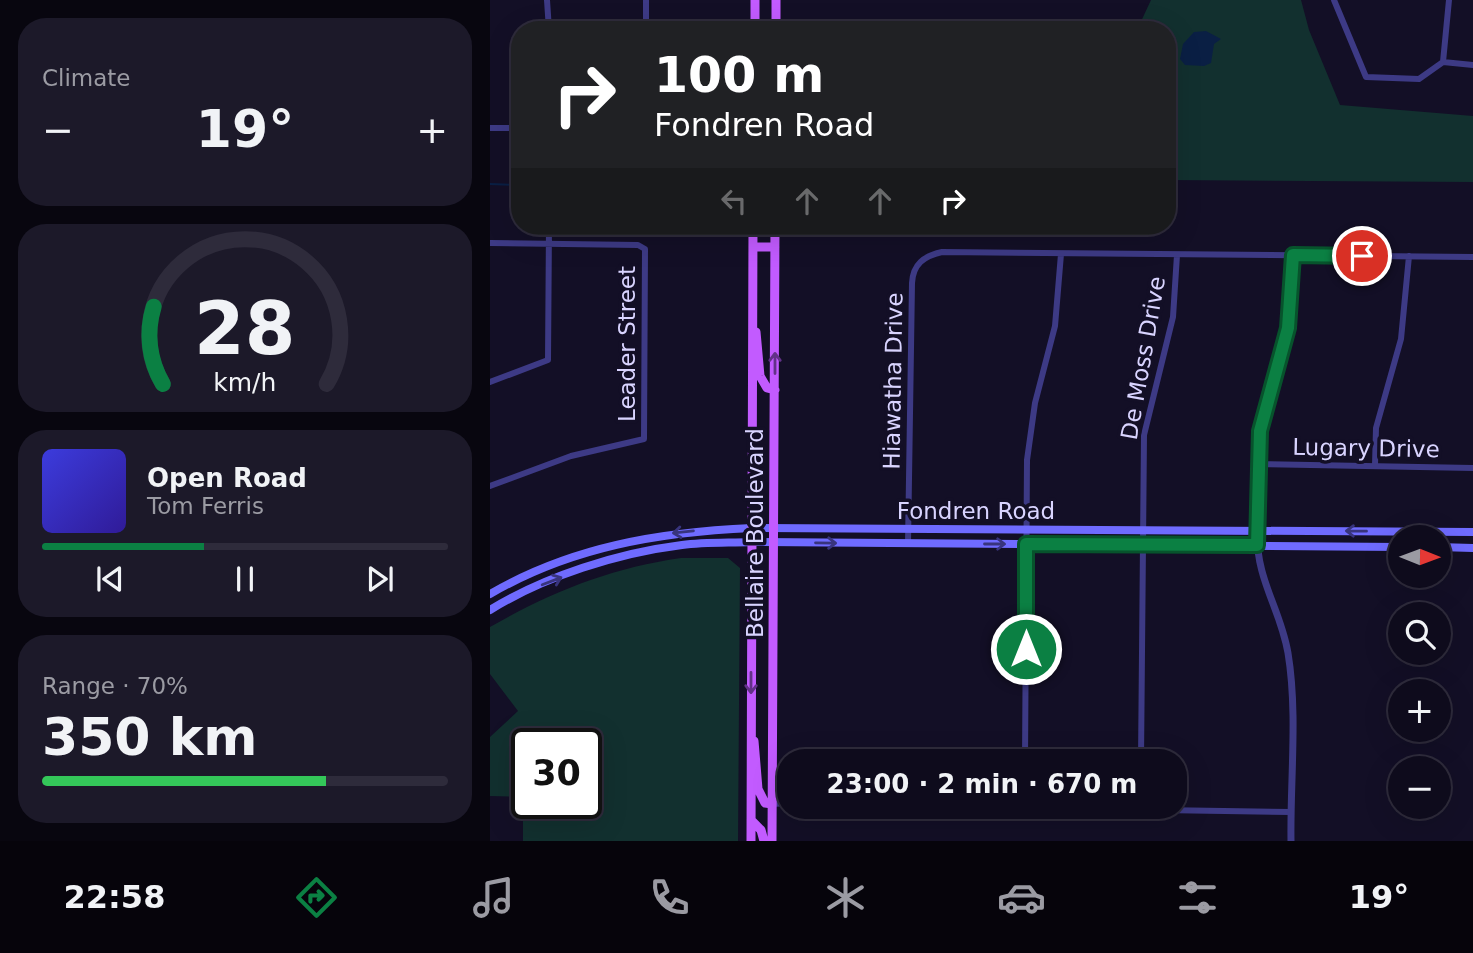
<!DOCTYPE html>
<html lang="en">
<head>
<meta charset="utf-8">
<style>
	:root { --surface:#0e0b1c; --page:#1c1929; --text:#f1f3f6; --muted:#9b9ba3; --line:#2e2b3b; --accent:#0b8043 }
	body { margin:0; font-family:"DejaVu Sans",sans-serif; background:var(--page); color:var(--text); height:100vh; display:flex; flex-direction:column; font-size:26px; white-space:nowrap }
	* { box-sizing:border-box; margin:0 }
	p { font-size:23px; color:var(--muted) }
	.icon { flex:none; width:38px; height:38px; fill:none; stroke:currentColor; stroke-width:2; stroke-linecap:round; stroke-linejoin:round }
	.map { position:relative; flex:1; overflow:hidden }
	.sheet { display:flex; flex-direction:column; gap:18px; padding:18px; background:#08060f; width:490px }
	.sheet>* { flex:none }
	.banner { position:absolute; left:21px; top:21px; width:665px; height:214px; border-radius:28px; box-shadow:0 7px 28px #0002,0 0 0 2px var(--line); background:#202124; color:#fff; overflow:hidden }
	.needle { width:46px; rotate:91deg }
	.buttons { position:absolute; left:898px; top:525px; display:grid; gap:14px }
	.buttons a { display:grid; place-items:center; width:63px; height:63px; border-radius:50%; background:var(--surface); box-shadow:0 7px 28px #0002,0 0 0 2px var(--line); font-size:35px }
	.speed { position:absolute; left:21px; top:728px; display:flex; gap:14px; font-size:35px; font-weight:700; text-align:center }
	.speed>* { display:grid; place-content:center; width:91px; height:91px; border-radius:50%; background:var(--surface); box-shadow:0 7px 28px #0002,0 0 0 2px var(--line); line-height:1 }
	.speed .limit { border:4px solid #111; border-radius:10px; background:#fff; color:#111 }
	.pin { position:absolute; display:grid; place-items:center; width:60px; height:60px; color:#fff; margin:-30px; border:4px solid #fff; border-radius:50%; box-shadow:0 2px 7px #0007 }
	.me { position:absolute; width:77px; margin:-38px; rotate:0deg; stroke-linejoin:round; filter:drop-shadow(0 0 5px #0008) }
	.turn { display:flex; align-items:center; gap:24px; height:147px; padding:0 28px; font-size:32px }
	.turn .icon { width:91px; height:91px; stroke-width:2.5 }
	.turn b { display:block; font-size:49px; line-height:60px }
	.lanes { display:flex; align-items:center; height:66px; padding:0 28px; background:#0003; justify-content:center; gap:35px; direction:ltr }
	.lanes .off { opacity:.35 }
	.big { font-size:52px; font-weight:600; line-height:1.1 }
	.sheet .card { flex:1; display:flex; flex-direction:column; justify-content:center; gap:10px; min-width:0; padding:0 24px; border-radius:28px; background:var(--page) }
	.sheet .dial { align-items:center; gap:0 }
	.dial svg { height:182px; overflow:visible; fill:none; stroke:var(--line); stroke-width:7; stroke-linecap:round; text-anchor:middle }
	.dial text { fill:var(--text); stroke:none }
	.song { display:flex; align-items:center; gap:21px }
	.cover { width:84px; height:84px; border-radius:10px; background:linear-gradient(135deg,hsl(240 70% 55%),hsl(250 70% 35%)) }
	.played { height:7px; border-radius:4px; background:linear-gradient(90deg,var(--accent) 40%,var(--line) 40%) }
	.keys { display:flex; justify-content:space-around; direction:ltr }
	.heat { display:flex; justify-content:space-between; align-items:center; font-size:38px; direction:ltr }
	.charge { height:10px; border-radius:5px; background:linear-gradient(90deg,#34c759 70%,var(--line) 0) }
	.trip { position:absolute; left:287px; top:749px; width:410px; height:70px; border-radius:28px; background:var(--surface); box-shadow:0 7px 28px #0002,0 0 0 2px var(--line); font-weight:600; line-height:70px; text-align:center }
	.tab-bar { display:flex; height:112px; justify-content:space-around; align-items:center; background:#06040b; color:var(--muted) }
	.tab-bar .icon { width:49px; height:49px }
	.tab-bar .active { color:var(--accent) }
	.tab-bar b { font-size:32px; color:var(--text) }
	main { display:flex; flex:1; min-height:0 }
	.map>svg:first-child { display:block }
	.green { fill:#12302f; fill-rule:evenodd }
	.water { fill:#0a1f44 }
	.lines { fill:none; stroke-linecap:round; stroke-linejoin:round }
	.stream { stroke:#0a1f44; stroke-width:2 }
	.minor { stroke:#3d3a85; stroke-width:6 }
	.tertiary { stroke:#3d3a85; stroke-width:7 }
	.secondary { stroke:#6f6bff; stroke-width:8 }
	.primary { stroke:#c25bff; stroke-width:9 }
	.oneway { stroke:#623188 }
	.oneway2 { stroke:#38347d }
	.route-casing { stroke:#07532c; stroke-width:18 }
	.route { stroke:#0b8043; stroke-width:12 }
	.labels { text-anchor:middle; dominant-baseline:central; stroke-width:7; stroke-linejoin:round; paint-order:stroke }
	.street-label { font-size:23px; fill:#d9d4ff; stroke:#130f26 }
</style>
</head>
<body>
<main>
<section class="sheet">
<div class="card"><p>Climate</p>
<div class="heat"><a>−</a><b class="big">19°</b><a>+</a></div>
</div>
<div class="card dial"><svg viewBox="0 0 100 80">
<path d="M14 69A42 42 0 1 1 86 69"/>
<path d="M14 69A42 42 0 0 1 10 35" stroke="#0b8043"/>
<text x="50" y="56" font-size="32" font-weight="700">28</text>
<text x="50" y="72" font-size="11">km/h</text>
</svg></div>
<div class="card">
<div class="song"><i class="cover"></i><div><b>Open Road</b><p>Tom Ferris</p></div></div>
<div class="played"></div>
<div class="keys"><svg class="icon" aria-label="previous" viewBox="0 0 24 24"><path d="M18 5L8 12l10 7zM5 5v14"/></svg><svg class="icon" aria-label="pause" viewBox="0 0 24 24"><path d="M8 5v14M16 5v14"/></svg><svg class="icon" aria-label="next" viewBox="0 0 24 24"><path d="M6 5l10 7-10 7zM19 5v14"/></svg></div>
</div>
<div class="card"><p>Range · 70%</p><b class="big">350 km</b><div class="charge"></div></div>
</section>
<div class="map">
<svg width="983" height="841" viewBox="0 0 983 841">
	<rect width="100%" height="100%" fill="#130f26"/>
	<!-- green -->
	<path class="green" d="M661 0H811L819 30 850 105 983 116V182L677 180V30H647Z
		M191 558H238L250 568 248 841H33V797L0 796V737L28 711 0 674V627C61 592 121 568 191 558ZM37 744H96V803H37Z"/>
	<!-- water -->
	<path class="water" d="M716 31 731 39 724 44 721 63 714 66 695 65 690 59 693 44 704 32Z"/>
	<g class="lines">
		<!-- stream -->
		<path class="stream" d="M0 184 30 185"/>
		<!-- minor -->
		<path class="minor" d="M57 0 59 30
			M844 0 876 77 929 79 953 62 983 65
			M156 30V0
			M953 62 959 0
			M0 128H30
			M0 243 148 245 155 249 154 439 81 456 0 486
			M0 382 58 360 59 226
			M769 464 983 468
			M885 465 886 428 911 339 919 256
			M767 530 770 431 798 328 803 255
			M418 544 422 283C423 264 434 256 452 252L983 257
			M535 761 537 460 545 403 565 326 571 254
			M651 761 654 435 683 317 687 255
			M282 804 299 803
			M330 807H336
			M470 807 801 812"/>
		<!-- tertiary -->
		<path class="tertiary" d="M767 530C766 581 790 607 798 653 808 714 800 780 801 841"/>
		<!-- secondary -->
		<path class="secondary" d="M948 547 983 548
			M0 594C81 547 169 532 262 528L983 532
			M0 610C55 576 128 553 192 545 215 542 239 543 261 542L910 547"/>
		<!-- primary -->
		<path class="primary" d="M265 30V0
			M286 30V0
			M263 247H285
			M266 332 270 376 277 388 285 390
			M264 741 268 789 275 803 282 804
			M261 820 271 830 274 841
			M261 841 263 226
			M282 841 285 226"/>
	</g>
	<!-- one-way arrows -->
	<defs><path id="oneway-shaft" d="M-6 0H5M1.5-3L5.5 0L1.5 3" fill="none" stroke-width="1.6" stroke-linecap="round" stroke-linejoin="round" transform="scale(1.75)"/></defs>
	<g class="oneway">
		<use href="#oneway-shaft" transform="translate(285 363) rotate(-90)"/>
		<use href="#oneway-shaft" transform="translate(261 683) rotate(90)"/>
	</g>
	<g class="oneway2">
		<use href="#oneway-shaft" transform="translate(866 531) rotate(-179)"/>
		<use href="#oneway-shaft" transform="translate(193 532) rotate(174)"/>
		<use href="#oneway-shaft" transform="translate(336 543) rotate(1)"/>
		<use href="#oneway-shaft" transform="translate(505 544)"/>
		<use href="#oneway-shaft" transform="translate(62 581) rotate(-21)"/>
	</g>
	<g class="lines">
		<!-- route casing -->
		<g class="route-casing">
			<path id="route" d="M536 649V544L767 545 770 431 798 328 803 255 872 256"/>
		</g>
		<!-- route -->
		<use href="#route" class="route"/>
	</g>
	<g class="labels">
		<!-- street labels -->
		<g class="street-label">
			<text transform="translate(137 344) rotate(-90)">Leader Street</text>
			<text transform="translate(653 358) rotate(-80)">De Moss Drive</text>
			<text transform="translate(403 381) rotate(-89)">Hiawatha Drive</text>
			<text transform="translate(876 448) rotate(1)">Lugary Drive</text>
			<text x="486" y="511">Fondren Road</text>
			<text transform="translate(265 533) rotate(-90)">Bellaire Boulevard</text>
		</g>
	</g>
</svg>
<div class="buttons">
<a><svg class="needle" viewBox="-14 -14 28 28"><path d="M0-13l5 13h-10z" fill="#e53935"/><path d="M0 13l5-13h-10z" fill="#9b9ba3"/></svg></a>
<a><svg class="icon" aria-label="search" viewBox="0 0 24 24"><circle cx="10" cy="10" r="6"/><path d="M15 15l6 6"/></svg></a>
<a>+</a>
<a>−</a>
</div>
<div class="speed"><div class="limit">30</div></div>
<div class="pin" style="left:872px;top:256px;background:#d93025"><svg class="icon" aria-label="arrive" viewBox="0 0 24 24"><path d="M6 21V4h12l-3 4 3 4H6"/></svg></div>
<svg class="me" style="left:536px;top:649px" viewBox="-20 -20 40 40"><circle r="17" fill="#0b8043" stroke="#fff" stroke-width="3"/><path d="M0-11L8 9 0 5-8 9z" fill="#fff"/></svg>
<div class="trip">23:00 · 2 min · 670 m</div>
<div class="banner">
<div class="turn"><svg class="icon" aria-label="right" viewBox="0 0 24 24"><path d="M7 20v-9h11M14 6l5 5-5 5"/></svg><div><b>100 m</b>Fondren Road</div></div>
<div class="lanes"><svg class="icon off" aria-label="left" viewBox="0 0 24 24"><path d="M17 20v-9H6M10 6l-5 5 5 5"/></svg><svg class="icon off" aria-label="ahead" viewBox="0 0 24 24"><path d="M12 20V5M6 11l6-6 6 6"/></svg><svg class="icon off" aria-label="ahead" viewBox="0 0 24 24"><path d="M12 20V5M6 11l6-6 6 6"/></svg><svg class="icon" aria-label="right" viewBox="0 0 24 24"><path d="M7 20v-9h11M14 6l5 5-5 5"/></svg></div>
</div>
</div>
</main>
<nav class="tab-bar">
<b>22:58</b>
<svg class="icon active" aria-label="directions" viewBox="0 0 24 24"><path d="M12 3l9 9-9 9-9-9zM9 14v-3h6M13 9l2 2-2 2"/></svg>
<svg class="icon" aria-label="music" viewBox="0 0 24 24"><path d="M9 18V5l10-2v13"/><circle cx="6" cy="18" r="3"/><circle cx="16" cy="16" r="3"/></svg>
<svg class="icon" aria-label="phone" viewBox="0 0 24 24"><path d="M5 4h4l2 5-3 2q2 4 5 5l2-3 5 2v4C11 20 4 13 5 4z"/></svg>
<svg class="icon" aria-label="climate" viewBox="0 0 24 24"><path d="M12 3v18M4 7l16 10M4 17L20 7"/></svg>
<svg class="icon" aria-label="car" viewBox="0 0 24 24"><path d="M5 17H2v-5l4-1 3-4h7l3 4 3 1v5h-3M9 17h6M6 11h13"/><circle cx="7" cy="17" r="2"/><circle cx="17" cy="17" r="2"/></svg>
<svg class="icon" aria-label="filters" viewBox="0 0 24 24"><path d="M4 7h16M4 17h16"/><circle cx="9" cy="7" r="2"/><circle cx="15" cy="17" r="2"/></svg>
<b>19°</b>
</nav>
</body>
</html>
